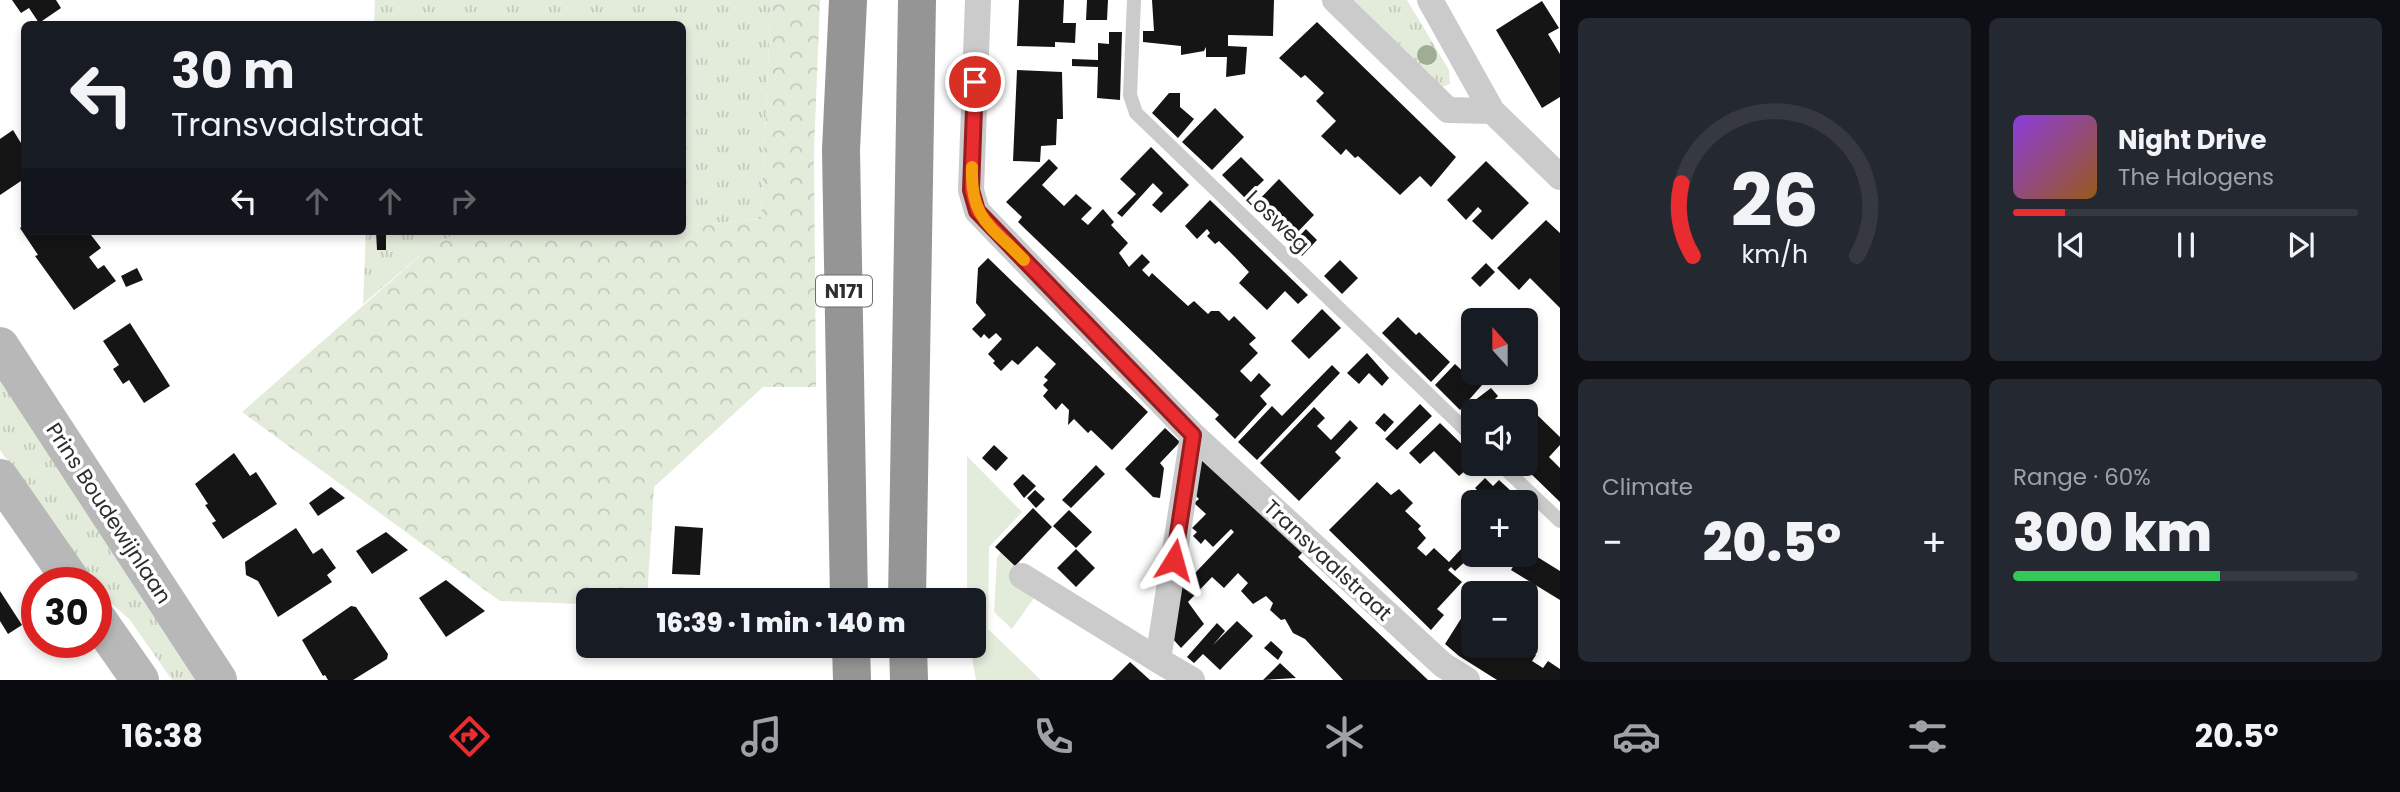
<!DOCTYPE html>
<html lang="en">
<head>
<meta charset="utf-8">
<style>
	:root { --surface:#171b24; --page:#242831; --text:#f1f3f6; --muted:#9ea1a6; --line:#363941; --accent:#e82c2f }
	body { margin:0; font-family:Poppins,sans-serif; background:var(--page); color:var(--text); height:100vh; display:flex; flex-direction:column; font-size:26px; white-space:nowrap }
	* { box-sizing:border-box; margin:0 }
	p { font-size:23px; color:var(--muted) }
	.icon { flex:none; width:38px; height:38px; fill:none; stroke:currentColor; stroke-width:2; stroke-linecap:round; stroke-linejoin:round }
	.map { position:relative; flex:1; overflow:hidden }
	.panel { display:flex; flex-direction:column; gap:18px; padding:18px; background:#0d0f14; width:840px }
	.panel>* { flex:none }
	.banner { position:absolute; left:21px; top:21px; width:665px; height:214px; border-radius:10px; box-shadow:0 4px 10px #0003; background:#171b24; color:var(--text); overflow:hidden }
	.needle { width:46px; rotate:339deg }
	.buttons { position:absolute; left:1461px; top:308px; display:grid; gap:14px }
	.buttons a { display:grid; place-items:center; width:77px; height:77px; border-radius:10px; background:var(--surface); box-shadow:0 4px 10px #0003; font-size:35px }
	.speed { position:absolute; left:21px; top:567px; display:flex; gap:14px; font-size:35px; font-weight:700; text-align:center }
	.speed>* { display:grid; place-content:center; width:91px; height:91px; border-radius:50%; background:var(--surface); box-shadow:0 4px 10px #0003; line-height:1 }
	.speed .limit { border:10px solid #d22; background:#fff; color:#111 }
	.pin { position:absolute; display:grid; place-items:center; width:60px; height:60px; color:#fff; margin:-30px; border:4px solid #fff; border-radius:50%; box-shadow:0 2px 7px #0007 }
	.me { position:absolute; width:77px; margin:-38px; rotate:8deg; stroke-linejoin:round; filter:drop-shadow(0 0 5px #0008) }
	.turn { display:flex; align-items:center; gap:24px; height:147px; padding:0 35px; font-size:32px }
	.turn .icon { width:91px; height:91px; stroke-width:2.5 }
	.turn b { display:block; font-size:49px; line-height:60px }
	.lanes { display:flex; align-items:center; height:66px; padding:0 35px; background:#0003; justify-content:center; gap:35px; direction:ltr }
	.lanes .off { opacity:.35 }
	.big { font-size:52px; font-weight:800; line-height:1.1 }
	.panel .card { flex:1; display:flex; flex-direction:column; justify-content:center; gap:10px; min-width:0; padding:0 24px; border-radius:10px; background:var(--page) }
	.panel .dial { align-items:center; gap:0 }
	.dial svg { height:182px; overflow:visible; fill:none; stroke:var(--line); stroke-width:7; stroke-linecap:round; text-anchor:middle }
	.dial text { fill:var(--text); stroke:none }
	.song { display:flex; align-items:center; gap:21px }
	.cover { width:84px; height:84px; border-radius:10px; background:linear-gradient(135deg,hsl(270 70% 55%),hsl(30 70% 35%)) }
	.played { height:7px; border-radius:4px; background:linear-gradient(90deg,var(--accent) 15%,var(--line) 15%) }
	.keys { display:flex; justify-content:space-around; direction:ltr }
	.heat { display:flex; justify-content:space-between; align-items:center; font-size:38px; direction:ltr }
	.charge { height:10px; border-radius:5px; background:linear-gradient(90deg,#34c759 60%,var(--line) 0) }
	.panel .tiles { flex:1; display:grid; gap:18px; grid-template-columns:repeat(2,1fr) }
	.trip { position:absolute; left:576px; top:588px; width:410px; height:70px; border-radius:10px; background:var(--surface); box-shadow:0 4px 10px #0003; font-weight:800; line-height:70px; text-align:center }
	.tab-bar { display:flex; height:112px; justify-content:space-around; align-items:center; background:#090b0e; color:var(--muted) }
	.tab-bar .icon { width:49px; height:49px }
	.tab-bar .current { color:var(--accent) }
	.tab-bar b { font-size:32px; color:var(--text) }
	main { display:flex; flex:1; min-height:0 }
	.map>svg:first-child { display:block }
	.grass { fill:url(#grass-tufts) }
	.forest { fill:url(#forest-crowns) }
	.green { fill:#e3ebdb }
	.building { fill:#151515 }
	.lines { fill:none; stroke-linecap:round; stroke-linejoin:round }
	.lane { stroke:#cbcbcb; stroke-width:14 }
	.street { stroke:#cbcbcb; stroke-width:26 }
	.secondary { stroke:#b8b8b8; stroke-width:38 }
	.highway { stroke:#959595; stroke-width:38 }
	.tree { fill:#9ead93 }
	.route-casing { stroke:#971d1f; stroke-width:18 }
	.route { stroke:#e82c2f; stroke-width:12 }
	.slow { stroke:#f59e0b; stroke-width:12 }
	.labels { text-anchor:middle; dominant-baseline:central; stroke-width:7; stroke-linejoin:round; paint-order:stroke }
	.shield { fill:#fff; stroke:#6d6d6d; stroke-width:2 }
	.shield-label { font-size:19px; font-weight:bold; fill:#2e2e2e }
	.street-label { font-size:21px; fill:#2e2e2e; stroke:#fff }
</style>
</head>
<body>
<main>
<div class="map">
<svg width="1560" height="680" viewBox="0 0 1560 680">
	<defs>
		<pattern id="grass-tufts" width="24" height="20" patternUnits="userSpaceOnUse" patternTransform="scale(1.75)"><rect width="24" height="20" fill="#e3ebdb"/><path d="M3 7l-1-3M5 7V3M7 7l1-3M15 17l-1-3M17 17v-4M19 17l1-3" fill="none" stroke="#c3cabc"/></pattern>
		<pattern id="forest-crowns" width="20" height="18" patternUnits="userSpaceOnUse" patternTransform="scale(1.75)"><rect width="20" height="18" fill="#e3ebdb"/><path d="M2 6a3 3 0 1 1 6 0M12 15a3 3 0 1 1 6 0" fill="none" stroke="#c3cabc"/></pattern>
	</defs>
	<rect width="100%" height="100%" fill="#fff"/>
	<!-- grass -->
	<path class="grass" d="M375 0H771L761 219 683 227 682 24H374Z
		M1354 0H1407L1449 70 1450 84 1442 87Z
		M366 231H462L431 246 363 304Z
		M0 364 197 680H172L130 620 100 593 96 583H92L0 450Z"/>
	<!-- forest -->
	<path class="forest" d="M771 0H820L814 150 816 387H763L654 487 647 600H588V604L500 601 242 412 431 246 462 231H682L683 227 761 219Z"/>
	<!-- green -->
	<path class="green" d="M967 456 1022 512 989 547 988 629 1041 680H976L970 646H973V600H967Z
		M1001 552 1015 566 1034 598 1012 629 994 612 997 558Z"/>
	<!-- building -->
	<path class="building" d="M12 0H56L61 8 39 23 29 8 21 13Z
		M1019 0H1064L1063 23H1076L1075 43 1055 42V47L1017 46Z
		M1087 0H1108L1107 20H1086Z
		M1152 0H1274L1273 36 1228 35V46L1247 47 1245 74 1226 77 1227 57H1206V47L1204 51 1181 55V46L1143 42V31H1154Z
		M1542 1 1559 28 1548 34 1560 54V97L1542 108 1496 30Z
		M1317 22 1456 157 1431 187 1420 176 1400 195 1358 156 1355 158 1346 149 1341 155 1321 136 1336 121 1316 101 1324 93 1305 75 1301 78 1279 58Z
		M1109 32H1122L1120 100 1097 98 1098 67 1072 66V59L1098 60V43L1109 44Z
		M1017 70 1062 72 1063 119H1057L1056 145 1041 146 1040 162 1013 161Z
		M1169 93H1180V107L1194 119 1178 138 1152 113Z
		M1215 108 1244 137 1212 170 1182 142Z
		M13 130 24 148V179L0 195V139Z
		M1151 147 1189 185 1161 213 1152 205 1163 193 1153 183 1122 217 1117 213 1136 194 1120 179Z
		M1241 157 1264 180 1245 198 1222 175Z
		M1049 159 1058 168 1042 185 1064 206 1076 194 1092 208 1081 219 1088 225 1103 209 1114 222 1111 225 1128 243 1119 253 1129 267 1142 254 1150 262 1142 270 1149 277 1152 273 1188 306 1194 301 1208 314 1211 311H1219L1229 321 1234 316 1256 338 1249 344 1258 353 1240 371 1251 382 1259 373 1271 385 1260 396 1267 404 1235 439 1215 419 1219 415 1018 222 1022 217 1006 202Z
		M1486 161 1529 203 1492 240 1472 221 1482 211 1478 207 1466 220 1447 200Z
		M1279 179 1314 215 1288 242 1252 207Z
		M1210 200 1308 295 1298 304 1285 291 1267 310 1239 283 1249 272 1235 257 1219 241 1215 244 1207 236 1210 233 1207 229 1197 239 1185 226Z
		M1546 220 1560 233V308L1530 278 1519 290 1497 268Z
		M24 225V231H88L101 248 89 257 98 269 104 265 116 281 74 310 35 256 38 255 20 228Z
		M1306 229 1317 240 1302 256 1291 245Z
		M376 231H386V250H377Z
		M988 258 1148 412 1112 450 1091 430 1088 433 1074 419 1068 425 1069 410 1062 403 1056 410 1043 396 1048 390 1043 385 1048 380 1044 377 1056 364 1037 346 1018 365 1012 360 1001 371 993 363 995 361 988 354 1002 339 996 333 989 339 984 334 981 338 972 329 986 315 976 303 978 268Z
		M1340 260 1358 278 1342 294 1324 276Z
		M1486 263 1495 272 1480 287 1471 278Z
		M137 268 143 280 126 287 121 276Z
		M1322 309 1341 328 1309 359 1291 341Z
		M1398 317 1416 335 1419 332 1450 362 1431 382 1382 333Z
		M130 323 170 386 144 403 129 380 123 384 113 369 119 365 103 341Z
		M1474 349V367L1469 371 1461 363Z
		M1367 353 1389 378 1382 386 1369 373 1359 384 1347 373Z
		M1455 364 1470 378 1475 373H1486L1490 376 1460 410 1435 385Z
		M1332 365 1340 373 1257 460 1238 442 1272 406 1282 416Z
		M1491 388 1498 396 1490 404 1493 408 1490 411H1474V423L1462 410Z
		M1420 404 1432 416 1397 450 1385 439Z
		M1314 407 1325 418 1317 426 1331 440 1350 420 1358 428 1335 452 1341 458 1299 501 1260 463Z
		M1533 411 1560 437V445L1549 457 1560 468V502L1521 464H1526V418Z
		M1384 413 1394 422 1385 432 1375 423Z
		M1440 423 1474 456V463L1459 476 1434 451 1420 464 1409 453Z
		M1165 428 1180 442 1160 463 1164 468 1160 498 1153 497 1125 469Z
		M994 445 1008 458 996 471 982 458Z
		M234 453 250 476 256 472 277 504 223 539 212 523 216 521 205 505 208 504 195 484Z
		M1200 455 1304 551 1298 557 1428 680H1343L1305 639 1293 633 1285 619 1281 620 1270 610 1273 603 1266 596 1253 604 1241 591 1248 583 1238 573 1224 588 1212 577 1188 602 1204 624 1181 648 1172 638 1179 590 1234 532 1231 529 1213 547 1205 539 1201 544 1193 536 1197 532 1192 528 1206 514 1194 503 1199 499 1194 494Z
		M1096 465 1105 474 1071 508 1062 500Z
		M1023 474 1036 486 1024 498 1013 484Z
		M1485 478 1493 486 1499 480 1511 491 1500 502H1482L1483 496 1475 488Z
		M1377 482 1391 495 1399 489 1413 503 1405 511 1421 526 1418 529 1426 538 1417 548 1426 556 1434 548 1449 562 1463 547 1472 555 1455 571 1451 567 1448 570 1462 582 1437 609 1444 615 1431 630 1329 530Z
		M331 487 345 498 318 516 309 503Z
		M1035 490 1045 499 1036 508 1027 498Z
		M1033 508 1052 527 1015 566 995 547Z
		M1069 510 1092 532 1076 548 1053 526Z
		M675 526 703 528 700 575 672 574Z
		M296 528 313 554 322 548 336 568 327 575 332 582 278 617 258 581 246 575 245 562Z
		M386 532 408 550 372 574 356 551Z
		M1076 549 1095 568 1076 587 1057 568Z
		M1526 550 1560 571V600L1511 570 1520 555H1526Z
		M446 580 485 611 446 637 419 598Z
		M0 591 22 625 8 634 0 621Z
		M1474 598V617L1469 625 1474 628V646H1491L1502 652 1505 646H1520L1536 655 1532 661 1543 668 1548 661 1560 669V680H1497L1459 656 1445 644Z
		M351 606 356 607 388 654 387 659 353 680H328L325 675 323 676 302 640Z
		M1237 621 1253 636 1220 670 1203 654 1194 663 1187 657 1217 623 1225 631 1213 645Z
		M1271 641 1283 652 1278 660 1264 648Z
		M1130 662 1150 680H1112Z
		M1280 663 1296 678 1263 680Z"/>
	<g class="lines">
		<!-- lane -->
		<path class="lane" d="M1134 0 1130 95 1136 113 1474 438
			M1500 464 1560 521"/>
		<!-- street -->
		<path class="street" d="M978 0 971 190 977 211 1193 435 1443 665 1467 680
			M1335 0 1448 110 1492 111
			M1430 0 1492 111 1560 177
			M1022 576 1158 660
			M1192 680 1158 660 1193 435"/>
		<!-- secondary -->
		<path class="secondary" d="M0 346 218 680
			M0 478 73 583
			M96 617 140 680"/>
		<!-- highway -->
		<path class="highway" d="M848 0 841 150 849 600
			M907 600 917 0
			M851 646 852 680
			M908 646 909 680"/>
	</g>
	<!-- trees -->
	<circle class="tree" cx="1427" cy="55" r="10"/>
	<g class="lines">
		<!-- route casing -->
		<g class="route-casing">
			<path id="route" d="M975 82 971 190 977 211 1193 435 1174 560"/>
		</g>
		<!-- route -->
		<use href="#route" class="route"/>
		<!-- slow -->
		<path class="slow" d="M972 167C970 219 991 226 1024 260"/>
	</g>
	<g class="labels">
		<!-- shield labels -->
		<rect class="shield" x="816" y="275.5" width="56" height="31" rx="5"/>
		<g class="shield-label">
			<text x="844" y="291">N171</text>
		</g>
		<!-- street labels -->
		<g class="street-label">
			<text transform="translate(1278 221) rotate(44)">Losweg</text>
			<text transform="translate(109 513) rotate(57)">Prins Boudewijnlaan</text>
			<text transform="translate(1328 560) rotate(43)">Transvaalstraat</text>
		</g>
	</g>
</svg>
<div class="buttons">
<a><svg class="needle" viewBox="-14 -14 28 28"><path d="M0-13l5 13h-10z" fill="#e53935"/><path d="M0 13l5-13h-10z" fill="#9ea1a6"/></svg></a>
<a><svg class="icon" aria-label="sound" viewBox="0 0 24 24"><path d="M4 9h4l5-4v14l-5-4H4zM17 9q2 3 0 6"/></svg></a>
<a>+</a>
<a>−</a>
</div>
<div class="speed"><div class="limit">30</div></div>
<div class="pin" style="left:975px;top:82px;background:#d93025"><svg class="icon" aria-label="arrive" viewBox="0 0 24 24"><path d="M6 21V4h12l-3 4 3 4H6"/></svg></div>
<svg class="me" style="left:1174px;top:560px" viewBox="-20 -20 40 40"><path d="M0-17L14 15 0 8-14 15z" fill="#e82c2f" stroke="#fff" stroke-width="4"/></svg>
<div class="trip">16:39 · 1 min · 140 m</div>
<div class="banner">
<div class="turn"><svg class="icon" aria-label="left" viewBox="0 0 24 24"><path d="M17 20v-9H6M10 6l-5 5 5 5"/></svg><div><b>30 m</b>Transvaalstraat</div></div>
<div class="lanes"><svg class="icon" aria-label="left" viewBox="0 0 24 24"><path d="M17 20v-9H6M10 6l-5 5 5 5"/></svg><svg class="icon off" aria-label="ahead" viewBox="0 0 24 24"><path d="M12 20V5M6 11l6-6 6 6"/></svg><svg class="icon off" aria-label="ahead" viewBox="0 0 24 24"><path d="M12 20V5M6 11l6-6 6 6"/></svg><svg class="icon off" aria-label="right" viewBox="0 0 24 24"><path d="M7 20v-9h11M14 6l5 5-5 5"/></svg></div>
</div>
</div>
<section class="panel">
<div class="tiles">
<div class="card dial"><svg viewBox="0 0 100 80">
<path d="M14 69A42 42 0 1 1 86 69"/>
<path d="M14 69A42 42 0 0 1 9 37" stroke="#e82c2f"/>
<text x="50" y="56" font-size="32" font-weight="700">26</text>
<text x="50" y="72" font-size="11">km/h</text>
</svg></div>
<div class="card">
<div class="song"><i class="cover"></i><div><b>Night Drive</b><p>The Halogens</p></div></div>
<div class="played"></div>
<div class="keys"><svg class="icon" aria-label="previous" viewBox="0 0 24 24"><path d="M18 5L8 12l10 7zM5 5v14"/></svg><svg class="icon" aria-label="pause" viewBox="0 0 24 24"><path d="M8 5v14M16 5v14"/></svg><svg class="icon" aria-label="next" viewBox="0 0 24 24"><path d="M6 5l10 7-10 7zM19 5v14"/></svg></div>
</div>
<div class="card"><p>Climate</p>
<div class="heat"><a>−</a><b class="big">20.5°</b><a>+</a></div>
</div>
<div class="card"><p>Range · 60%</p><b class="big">300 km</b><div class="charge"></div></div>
</div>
</section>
</main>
<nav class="tab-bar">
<b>16:38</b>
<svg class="icon current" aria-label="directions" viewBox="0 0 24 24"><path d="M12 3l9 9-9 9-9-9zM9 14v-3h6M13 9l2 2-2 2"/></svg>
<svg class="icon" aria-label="music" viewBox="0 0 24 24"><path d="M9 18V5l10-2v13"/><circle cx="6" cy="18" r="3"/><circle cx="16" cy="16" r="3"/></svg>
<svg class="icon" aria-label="phone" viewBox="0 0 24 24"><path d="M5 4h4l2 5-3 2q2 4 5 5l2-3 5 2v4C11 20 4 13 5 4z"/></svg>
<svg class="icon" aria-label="climate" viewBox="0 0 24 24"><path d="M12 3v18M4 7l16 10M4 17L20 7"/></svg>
<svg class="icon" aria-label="car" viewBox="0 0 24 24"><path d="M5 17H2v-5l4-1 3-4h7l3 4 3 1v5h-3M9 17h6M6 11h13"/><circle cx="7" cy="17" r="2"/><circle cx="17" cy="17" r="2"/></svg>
<svg class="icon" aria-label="filters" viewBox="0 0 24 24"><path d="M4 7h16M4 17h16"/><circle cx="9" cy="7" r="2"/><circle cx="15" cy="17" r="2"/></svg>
<b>20.5°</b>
</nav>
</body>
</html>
